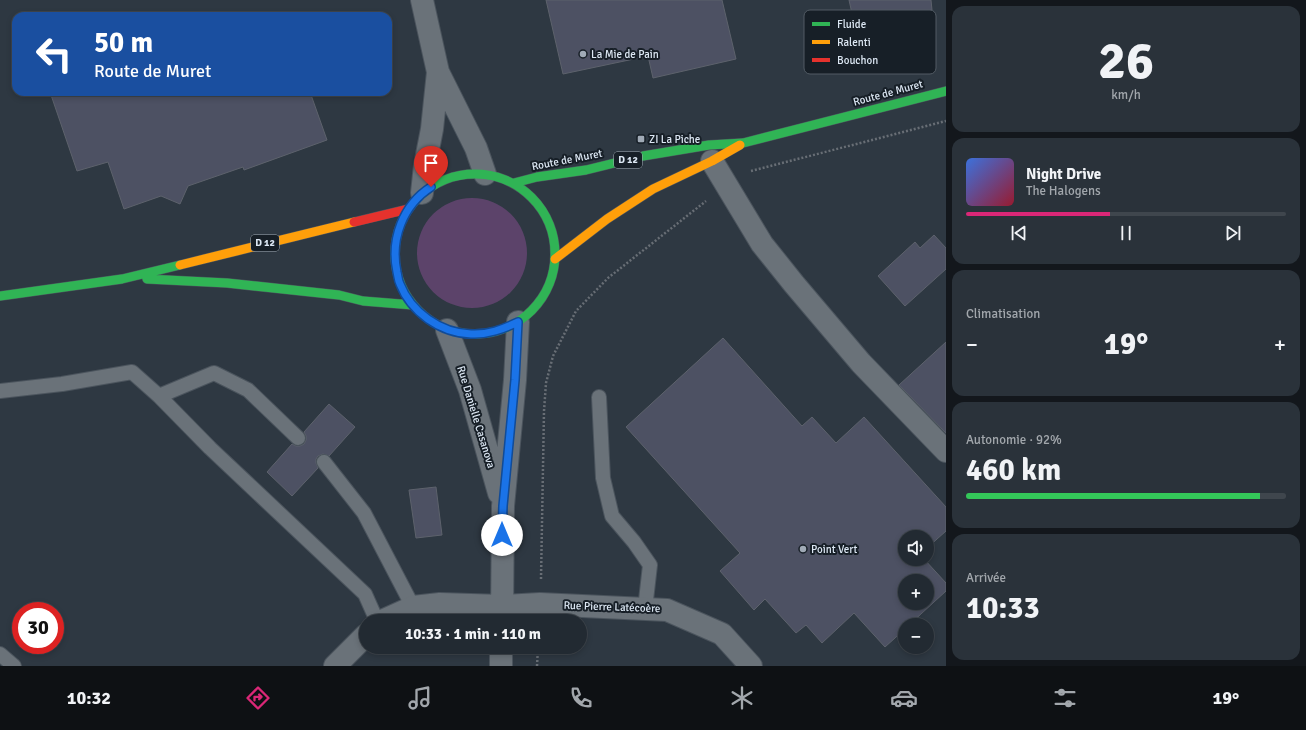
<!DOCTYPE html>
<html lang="fr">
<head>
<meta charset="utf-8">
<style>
	:root { --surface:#222a32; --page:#2a323a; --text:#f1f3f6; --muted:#a2a7ac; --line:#3f464d; --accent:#db2777 }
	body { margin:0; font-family:Signika,sans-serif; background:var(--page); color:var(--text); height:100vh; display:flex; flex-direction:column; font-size:15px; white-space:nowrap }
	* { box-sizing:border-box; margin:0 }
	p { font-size:13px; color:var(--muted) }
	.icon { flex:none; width:22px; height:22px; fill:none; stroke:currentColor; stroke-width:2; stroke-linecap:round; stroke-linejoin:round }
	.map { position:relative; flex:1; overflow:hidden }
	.side { display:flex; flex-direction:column; gap:6px; padding:6px; background:#13171c; width:360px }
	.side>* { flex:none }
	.hud { position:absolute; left:12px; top:12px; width:380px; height:84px; border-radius:12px; box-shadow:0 2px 6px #0003,0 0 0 1px var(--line); background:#1a4fa0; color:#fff; overflow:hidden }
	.controls { position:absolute; left:898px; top:530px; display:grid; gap:8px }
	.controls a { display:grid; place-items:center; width:36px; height:36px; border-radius:50%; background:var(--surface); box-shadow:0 2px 6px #0003,0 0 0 1px var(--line); font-size:20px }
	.speed { position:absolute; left:12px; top:602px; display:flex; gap:8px; font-size:20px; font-weight:700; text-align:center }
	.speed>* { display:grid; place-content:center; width:52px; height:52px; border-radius:50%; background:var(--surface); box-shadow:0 2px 6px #0003,0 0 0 1px var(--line); line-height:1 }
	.speed .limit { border:6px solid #d22; background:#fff; color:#111 }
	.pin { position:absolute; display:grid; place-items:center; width:34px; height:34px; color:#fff; margin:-41px -17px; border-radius:50% 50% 50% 0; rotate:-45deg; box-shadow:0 0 4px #0007 }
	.pin .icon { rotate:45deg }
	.me { position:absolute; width:44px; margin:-22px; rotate:0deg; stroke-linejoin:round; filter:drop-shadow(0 0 3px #0008) }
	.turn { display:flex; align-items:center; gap:14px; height:84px; padding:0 16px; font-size:18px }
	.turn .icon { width:52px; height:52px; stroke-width:2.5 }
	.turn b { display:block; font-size:28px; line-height:34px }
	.big { font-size:30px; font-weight:700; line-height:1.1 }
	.side .widget { flex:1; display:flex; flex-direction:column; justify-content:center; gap:6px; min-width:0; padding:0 14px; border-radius:12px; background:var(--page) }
	.side .dial { align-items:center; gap:0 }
	.dial b { font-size:52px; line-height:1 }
	.song { display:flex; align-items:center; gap:12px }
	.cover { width:48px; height:48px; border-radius:6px; background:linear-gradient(135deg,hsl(220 70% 55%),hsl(350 70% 35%)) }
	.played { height:4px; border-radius:2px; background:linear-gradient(90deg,var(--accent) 45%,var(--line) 45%) }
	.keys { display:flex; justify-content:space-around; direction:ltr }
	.heat { display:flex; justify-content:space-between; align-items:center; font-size:22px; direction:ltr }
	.charge { height:6px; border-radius:3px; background:linear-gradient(90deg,#34c759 92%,var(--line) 0) }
	.trip { position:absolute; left:359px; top:614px; width:228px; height:40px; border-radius:20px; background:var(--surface); box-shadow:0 2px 6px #0003,0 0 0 1px var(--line); font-weight:700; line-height:40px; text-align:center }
	.menu { display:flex; height:64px; justify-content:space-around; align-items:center; background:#0e1114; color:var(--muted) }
	.menu .icon { width:28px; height:28px }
	.menu .selected { color:var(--accent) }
	.menu b { font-size:18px; color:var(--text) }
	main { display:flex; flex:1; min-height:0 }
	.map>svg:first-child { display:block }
	.green { fill:#5c436a }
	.building { fill:#4d5163; stroke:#5d626c; fill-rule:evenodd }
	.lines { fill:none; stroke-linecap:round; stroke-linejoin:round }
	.lane-casing { stroke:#4b545d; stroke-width:16 }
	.street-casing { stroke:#4b545d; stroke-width:24 }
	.fast-casing { stroke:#4b545d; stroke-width:10 }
	.slow-casing { stroke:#4b545d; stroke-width:10 }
	.jam-casing { stroke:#4b545d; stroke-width:10 }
	.path { stroke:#686e75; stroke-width:2.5; stroke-dasharray:2 2; stroke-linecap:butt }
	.lane { stroke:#6a7279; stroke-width:14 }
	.street { stroke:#6a7279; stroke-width:22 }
	.fast { stroke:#30b455; stroke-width:9 }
	.slow { stroke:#ff9f0a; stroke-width:9 }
	.jam { stroke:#e5322d; stroke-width:9 }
	.route-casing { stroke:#114b97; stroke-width:10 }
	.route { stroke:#1a73e8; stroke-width:7 }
	.poi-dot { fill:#a0aab6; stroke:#171f27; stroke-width:1.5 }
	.labels { text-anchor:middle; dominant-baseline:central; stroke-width:4; stroke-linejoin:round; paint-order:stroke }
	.shield { fill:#171f27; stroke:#a2acb6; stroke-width:1 }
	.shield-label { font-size:10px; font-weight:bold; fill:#dde8f4 }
	.poi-label { font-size:11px; fill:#dde8f4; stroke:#171f27; text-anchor:start }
	.street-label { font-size:11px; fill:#dde8f4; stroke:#171f27 }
	.key { fill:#171f27; stroke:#525b64; stroke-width:1 }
	.key-label { font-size:11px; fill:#dde8f4 }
</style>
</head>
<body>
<main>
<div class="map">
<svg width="946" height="666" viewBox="0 0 946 666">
	<rect width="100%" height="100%" fill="#2e3842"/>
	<!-- green -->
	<path class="green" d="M417 253a55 55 0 1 1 110 0a55 55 0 1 1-110 0Z"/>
	<!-- building -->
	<path class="building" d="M546 0H722L736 59 653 78 648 56 563 74Z
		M849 0H931L932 10 855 27Z
		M50 92H310L327 140 244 170 243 167 188 186 180 204 161 196 124 209 108 162 77 171Z
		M934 235 946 248V269L905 306 878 276 915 242 920 248Z
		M723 338 802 426 812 417 836 443 864 417 946 507V531L927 548V537H905V559H924L946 583V591L909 625H905V629L885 647 854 613 822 643 806 625 796 633 765 599 754 610 720 571 740 553 626 427ZM905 581H927V603H905Z
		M946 342V433L899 385Z
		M329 404 355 427 329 456 323 454 318 456 316 459V463L318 468 292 496 267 472 292 444 296 446H300L304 444 306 440V436L304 432Z
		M436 487 442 535 416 538 409 490Z"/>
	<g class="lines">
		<!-- lane casing -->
		<g class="lane-casing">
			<path id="lane" d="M0 391 62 384 132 372 159 396 210 448 365 594 377 621
				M159 396 214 373 248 390 298 438
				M599 397 603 478 612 516 634 542 650 565 645 609
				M324 462 364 513 413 607
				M0 654 14 666"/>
		</g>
		<!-- street casing -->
		<g class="street-casing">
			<path id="street" d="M422 0 438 72
				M712 161 762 244 794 284 861 363 946 451
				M422 193 425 165 432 129 438 72 476 148 485 174
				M447 330 470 390 499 493
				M502 620 503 506 515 380 518 322
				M382 621 413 607 440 604 502 606 540 604 667 610 722 634 751 666
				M335 666 366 635
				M501 666V647"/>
		</g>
		<!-- fast casing -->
		<g class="fast-casing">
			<path id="fast" d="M395 254a80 80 0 1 1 160 0a80 80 0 1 1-160 0Z
				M514 183 537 177 586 170 643 156 709 145 743 143 946 91
				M147 279 227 283 339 295 363 301 413 305
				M0 296 122 279 180 265"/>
		</g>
		<!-- slow casing -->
		<g class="slow-casing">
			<path id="slow" d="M555 259 607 219 653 189 712 161 740 145
				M180 265 354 222"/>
		</g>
		<!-- jam casing -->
		<g class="jam-casing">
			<path id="jam" d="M354 222 408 209"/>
		</g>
		<!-- path -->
		<path class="path" d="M751 171 946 121
			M541 579 544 411 546 383 553 356 576 311 608 278 706 201
			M537 666 538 647"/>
		<!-- lane -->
		<use href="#lane" class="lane"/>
		<!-- street -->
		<use href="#street" class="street"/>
		<!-- fast -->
		<use href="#fast" class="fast"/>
		<!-- slow -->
		<use href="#slow" class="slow"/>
		<!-- jam -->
		<use href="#jam" class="jam"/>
	</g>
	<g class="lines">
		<!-- route casing -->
		<g class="route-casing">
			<path id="route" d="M431 187C403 205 390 239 397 272 398 276 398 280 400 284 411 312 440 333 471 334 488 335 503 329 518 322L515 380 503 506 502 535"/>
		</g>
		<!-- route -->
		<use href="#route" class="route"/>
	</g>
	<!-- markers -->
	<g class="poi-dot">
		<circle cx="583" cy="54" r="4"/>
		<rect x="637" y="135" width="8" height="8" rx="2"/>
		<circle cx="803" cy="549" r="4"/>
	</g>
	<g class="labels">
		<!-- shield labels -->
		<g class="shield">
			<rect x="614" y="152" width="28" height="16" rx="3"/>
			<rect x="251" y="235" width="28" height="16" rx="3"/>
		</g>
		<g class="shield-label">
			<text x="628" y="160">D 12</text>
			<text x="265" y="243">D 12</text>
		</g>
		<!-- poi labels -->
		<g class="poi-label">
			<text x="591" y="54">La Mie de Pain</text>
			<text x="649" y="139">ZI La Piche</text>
			<text x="811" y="549">Point Vert</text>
		</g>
		<!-- street labels -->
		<g class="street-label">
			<text transform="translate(888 93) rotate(-15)">Route de Muret</text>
			<text transform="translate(567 160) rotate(-11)">Route de Muret</text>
			<text transform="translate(476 417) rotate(73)">Rue Danielle Casanova</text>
			<text transform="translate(612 607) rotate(2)">Rue Pierre Latécoère</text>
		</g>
	</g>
	<!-- legend -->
	<rect x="804" y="10" width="132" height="64" rx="6" class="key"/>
	<rect x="812" y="22" width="18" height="4" fill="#30b455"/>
	<rect x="812" y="40" width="18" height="4" fill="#ff9f0a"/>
	<rect x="812" y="58" width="18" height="4" fill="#e5322d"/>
	<g class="key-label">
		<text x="837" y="28">Fluide</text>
		<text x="837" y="46">Ralenti</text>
		<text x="837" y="64">Bouchon</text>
	</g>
</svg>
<div class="controls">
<a><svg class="icon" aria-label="sound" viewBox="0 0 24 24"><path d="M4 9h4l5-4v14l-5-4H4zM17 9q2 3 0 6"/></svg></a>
<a>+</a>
<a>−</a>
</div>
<div class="speed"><div class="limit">30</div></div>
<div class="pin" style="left:431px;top:187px;background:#d93025"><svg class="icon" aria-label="arrive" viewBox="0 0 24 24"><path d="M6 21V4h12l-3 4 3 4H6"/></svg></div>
<svg class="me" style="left:502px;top:535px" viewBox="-20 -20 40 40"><circle r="19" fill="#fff"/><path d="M0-13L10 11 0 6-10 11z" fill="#1a73e8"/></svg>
<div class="trip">10:33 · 1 min · 110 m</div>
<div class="hud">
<div class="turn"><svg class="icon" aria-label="left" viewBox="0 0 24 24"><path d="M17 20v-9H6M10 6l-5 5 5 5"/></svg><div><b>50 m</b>Route de Muret</div></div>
</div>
</div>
<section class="side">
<div class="widget dial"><b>26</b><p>km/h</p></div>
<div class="widget">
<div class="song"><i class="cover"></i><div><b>Night Drive</b><p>The Halogens</p></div></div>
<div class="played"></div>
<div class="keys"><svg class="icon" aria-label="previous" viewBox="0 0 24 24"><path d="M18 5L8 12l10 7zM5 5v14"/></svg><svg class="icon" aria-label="pause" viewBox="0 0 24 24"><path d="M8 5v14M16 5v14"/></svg><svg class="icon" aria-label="next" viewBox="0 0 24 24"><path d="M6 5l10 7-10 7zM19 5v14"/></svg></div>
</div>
<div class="widget"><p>Climatisation</p>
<div class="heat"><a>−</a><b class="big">19°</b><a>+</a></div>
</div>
<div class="widget"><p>Autonomie · 92%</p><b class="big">460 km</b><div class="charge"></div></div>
<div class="widget"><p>Arrivée</p><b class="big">10:33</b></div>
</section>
</main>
<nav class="menu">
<b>10:32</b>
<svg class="icon selected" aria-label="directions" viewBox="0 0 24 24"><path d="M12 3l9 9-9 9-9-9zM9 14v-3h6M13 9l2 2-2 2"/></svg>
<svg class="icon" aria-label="music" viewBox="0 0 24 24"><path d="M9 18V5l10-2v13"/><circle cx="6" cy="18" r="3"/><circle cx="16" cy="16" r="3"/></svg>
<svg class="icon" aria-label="phone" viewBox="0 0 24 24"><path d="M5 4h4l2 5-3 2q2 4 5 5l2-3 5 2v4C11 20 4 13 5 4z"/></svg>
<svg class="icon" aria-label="climate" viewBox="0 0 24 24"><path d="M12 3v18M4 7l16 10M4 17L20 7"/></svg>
<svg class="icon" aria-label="car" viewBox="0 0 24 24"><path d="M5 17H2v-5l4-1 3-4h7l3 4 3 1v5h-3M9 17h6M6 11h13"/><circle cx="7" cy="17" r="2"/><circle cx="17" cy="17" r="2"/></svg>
<svg class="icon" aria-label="filters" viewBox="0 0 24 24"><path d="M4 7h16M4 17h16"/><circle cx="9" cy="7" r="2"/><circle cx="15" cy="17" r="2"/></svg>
<b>19°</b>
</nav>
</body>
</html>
